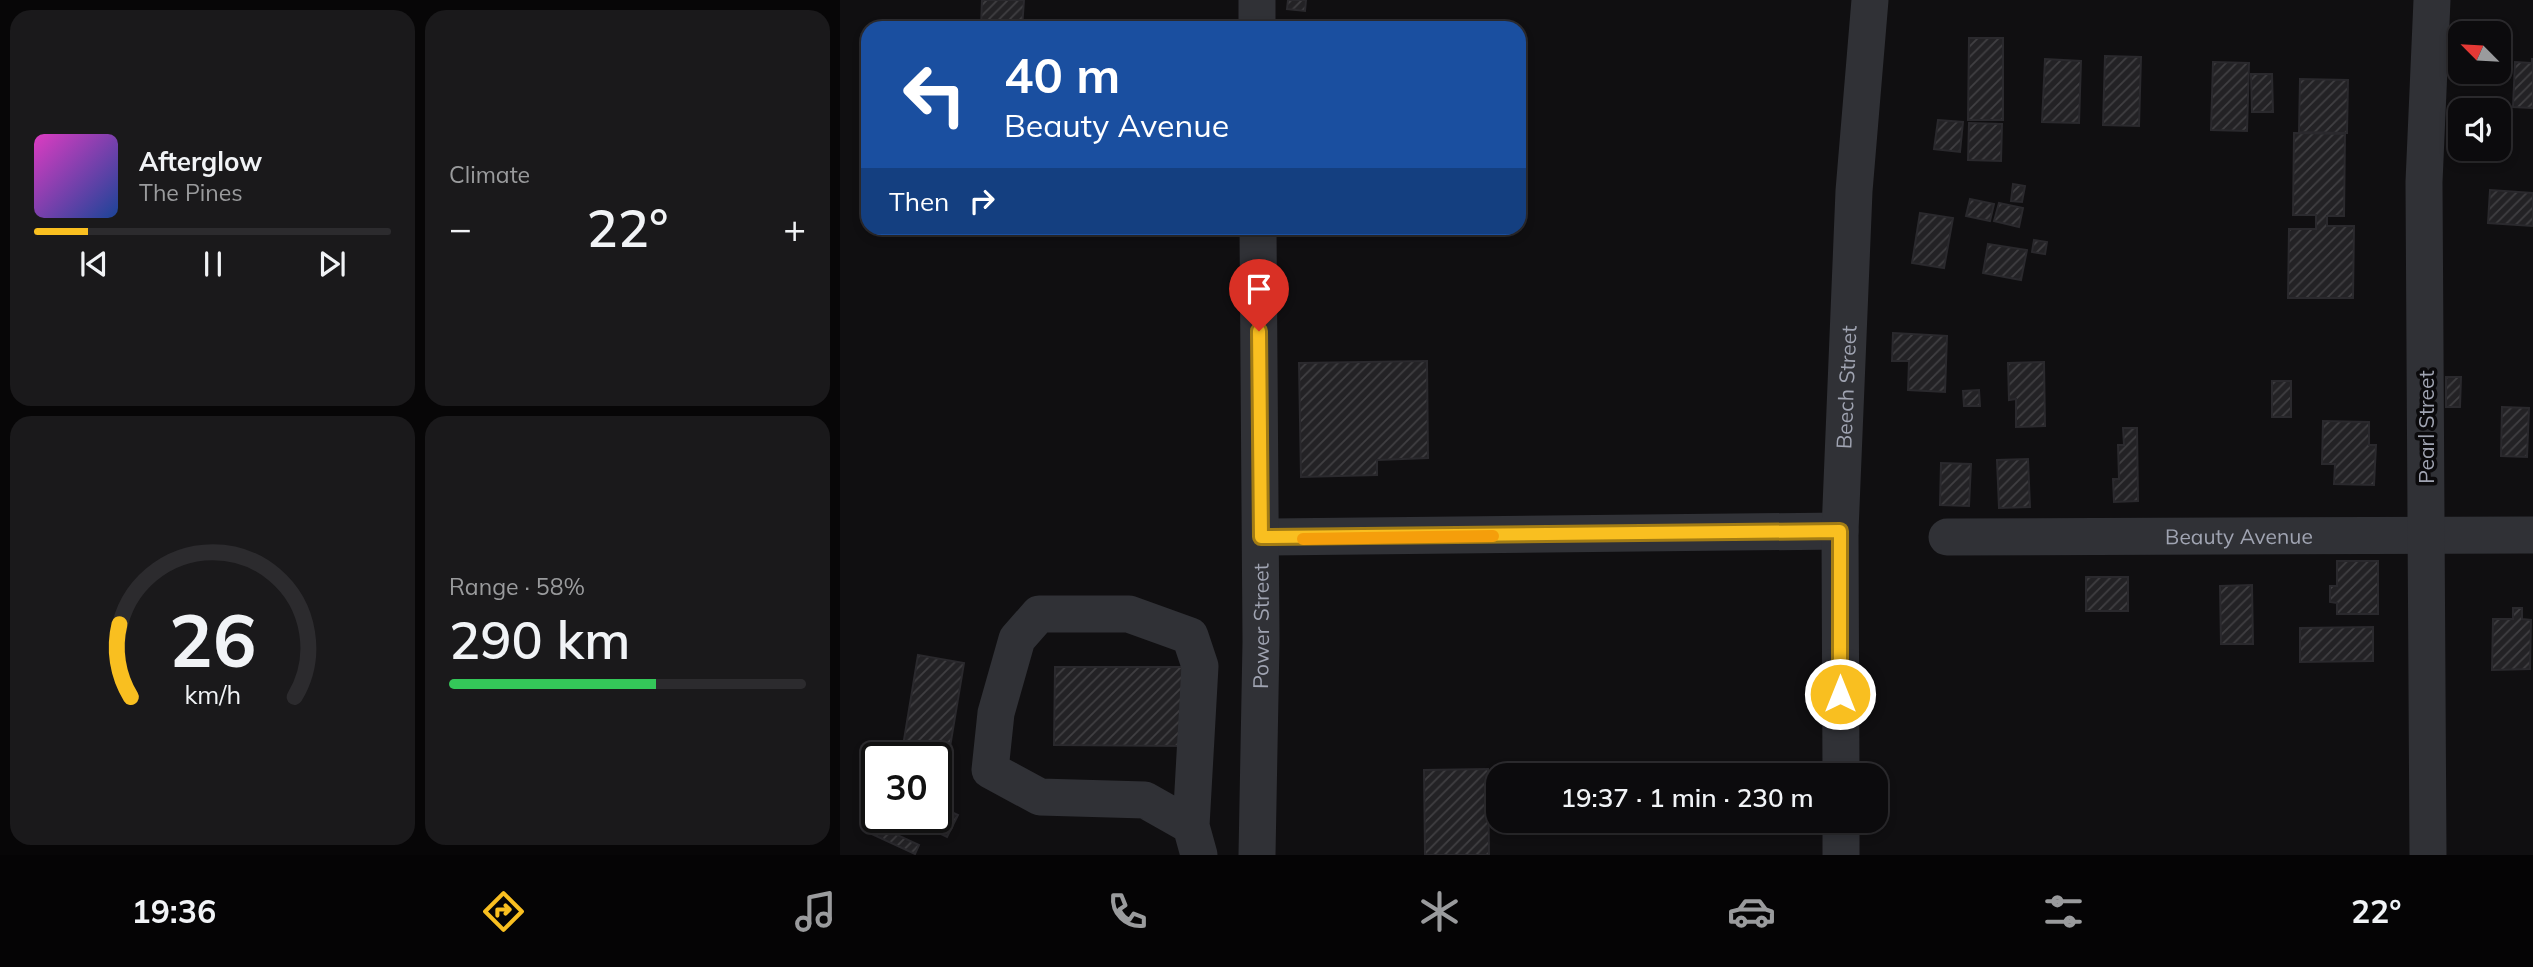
<!DOCTYPE html>
<html lang="en">
<head>
<meta charset="utf-8">
<style>
	:root { --surface:#0c0b0d; --page:#1a191b; --text:#f1f3f6; --muted:#9a9b9d; --line:#2c2b2e; --accent:#f9bf20 }
	body { margin:0; font-family:Mulish,sans-serif; background:var(--page); color:var(--text); height:100vh; display:flex; flex-direction:column; font-size:26px; white-space:nowrap }
	* { box-sizing:border-box; margin:0 }
	p { font-size:23px; color:var(--muted) }
	.icon { flex:none; width:38px; height:38px; fill:none; stroke:currentColor; stroke-width:2; stroke-linecap:round; stroke-linejoin:round }
	.map { position:relative; flex:1; overflow:hidden }
	.drawer { display:flex; flex-direction:column; gap:10px; padding:10px; background:#070607; width:840px }
	.drawer>* { flex:none }
	.top-card { position:absolute; left:21px; top:21px; width:665px; height:214px; border-radius:21px; box-shadow:0 4px 10px #0003,0 0 0 2px var(--line); background:#1a4fa0; color:#fff; overflow:hidden }
	.needle { width:46px; rotate:294deg }
	.fabs { position:absolute; left:1608px; top:21px; display:grid; gap:14px }
	.fabs a { display:grid; place-items:center; width:63px; height:63px; border-radius:14px; background:var(--surface); box-shadow:0 4px 10px #0003,0 0 0 2px var(--line); font-size:35px }
	.speed { position:absolute; left:21px; top:742px; display:flex; gap:14px; font-size:35px; font-weight:700; text-align:center }
	.speed>* { display:grid; place-content:center; width:91px; height:91px; border-radius:50%; background:var(--surface); box-shadow:0 4px 10px #0003,0 0 0 2px var(--line); line-height:1 }
	.speed .limit { border:4px solid #111; border-radius:10px; background:#fff; color:#111 }
	.pin { position:absolute; display:grid; place-items:center; width:60px; height:60px; color:#fff; margin:-72px -30px; border-radius:50% 50% 50% 0; rotate:-45deg; box-shadow:0 0 7px #0007 }
	.pin .icon { rotate:45deg }
	.me { position:absolute; width:77px; margin:-38px; rotate:0deg; stroke-linejoin:round; filter:drop-shadow(0 0 5px #0008) }
	.turn { display:flex; align-items:center; gap:24px; height:147px; padding:0 28px; font-size:32px }
	.turn .icon { width:91px; height:91px; stroke-width:2.5 }
	.turn b { display:block; font-size:49px; line-height:60px }
	.then { display:flex; align-items:center; height:66px; padding:0 28px; background:#0003; gap:14px; font-size:26px }
	.big { font-size:52px; font-weight:600; line-height:1.1 }
	.drawer .tile { flex:1; display:flex; flex-direction:column; justify-content:center; gap:10px; min-width:0; padding:0 24px; border-radius:21px; background:var(--page) }
	.drawer .dial { align-items:center; gap:0 }
	.dial svg { height:182px; overflow:visible; fill:none; stroke:var(--line); stroke-width:7; stroke-linecap:round; text-anchor:middle }
	.dial text { fill:var(--text); stroke:none }
	.song { display:flex; align-items:center; gap:21px }
	.cover { width:84px; height:84px; border-radius:10px; background:linear-gradient(135deg,hsl(310 70% 55%),hsl(220 70% 35%)) }
	.played { height:7px; border-radius:4px; background:linear-gradient(90deg,var(--accent) 15%,var(--line) 15%) }
	.keys { display:flex; justify-content:space-around; direction:ltr }
	.heat { display:flex; justify-content:space-between; align-items:center; font-size:38px; direction:ltr }
	.charge { height:10px; border-radius:5px; background:linear-gradient(90deg,#34c759 58%,var(--line) 0) }
	.drawer .tiles { flex:1; display:grid; gap:10px; grid-template-columns:repeat(2,1fr) }
	.trip { position:absolute; left:646px; top:763px; width:402px; height:70px; border-radius:21px; background:var(--surface); box-shadow:0 4px 10px #0003,0 0 0 2px var(--line); font-weight:600; line-height:70px; text-align:center }
	.menu { display:flex; height:112px; justify-content:space-around; align-items:center; background:#050405; color:var(--muted) }
	.menu .icon { width:49px; height:49px }
	.menu .on { color:var(--accent) }
	.menu b { font-size:32px; color:var(--text) }
	main { display:flex; flex:1; min-height:0 }
	.map>svg:first-child { display:block }
	.building { fill:url(#building-hatch); stroke:#2a292d; stroke-width:2 }
	.lines { fill:none; stroke-linecap:round; stroke-linejoin:round }
	.minor { stroke:#303136; stroke-width:37 }
	.route-casing { stroke:#a27c15; stroke-width:18 }
	.route { stroke:#f9bf20; stroke-width:12 }
	.slow { stroke:#f59e0b; stroke-width:12 }
	.labels { text-anchor:middle; dominant-baseline:central; stroke-width:7; stroke-linejoin:round; paint-order:stroke }
	.street-label { font-size:21px; fill:#a0a4b2; stroke:#0b0a0c }
</style>
</head>
<body>
<main>
<section class="drawer">
<div class="tiles">
<div class="tile">
<div class="song"><i class="cover"></i><div><b>Afterglow</b><p>The Pines</p></div></div>
<div class="played"></div>
<div class="keys"><svg class="icon" aria-label="previous" viewBox="0 0 24 24"><path d="M18 5L8 12l10 7zM5 5v14"/></svg><svg class="icon" aria-label="pause" viewBox="0 0 24 24"><path d="M8 5v14M16 5v14"/></svg><svg class="icon" aria-label="next" viewBox="0 0 24 24"><path d="M6 5l10 7-10 7zM19 5v14"/></svg></div>
</div>
<div class="tile"><p>Climate</p>
<div class="heat"><a>−</a><b class="big">22°</b><a>+</a></div>
</div>
<div class="tile dial"><svg viewBox="0 0 100 80">
<path d="M14 69A42 42 0 1 1 86 69"/>
<path d="M14 69A42 42 0 0 1 9 37" stroke="#f9bf20"/>
<text x="50" y="56" font-size="32" font-weight="700">26</text>
<text x="50" y="72" font-size="11">km/h</text>
</svg></div>
<div class="tile"><p>Range · 58%</p><b class="big">290 km</b><div class="charge"></div></div>
</div>
</section>
<div class="map">
<svg width="1693" height="855" viewBox="0 0 1693 855">
	<defs>
		<pattern id="building-hatch" width="6" height="6" patternUnits="userSpaceOnUse" patternTransform="scale(1.75)"><rect width="6" height="6" fill="#232225"/><path d="M-1 1l2-2M0 6l6-6M5 7l2-2" fill="none" stroke="#403f42"/></pattern>
	</defs>
	<rect width="100%" height="100%" fill="#100f11"/>
	<!-- building -->
	<path class="building" d="M142 0H184L182 28H141Z
		M448 0H466L465 11 447 9Z
		M1129 38H1163V120H1128Z
		M1265 56 1301 57 1299 126 1263 125Z
		M1205 59 1241 61 1239 123 1202 122Z
		M1692 59H1693V108L1673 107 1675 62 1692 63Z
		M1373 62 1409 63 1407 131 1371 130Z
		M1411 74H1432L1433 112H1412Z
		M1460 79 1508 80 1507 133 1459 132Z
		M1098 120 1123 122 1120 152 1094 149Z
		M1129 123 1162 124 1161 161 1128 160Z
		M1454 133 1505 134 1504 216H1487V226H1514L1513 298H1448L1449 229H1476V215H1453Z
		M1173 184 1185 186 1182 202 1171 201Z
		M1650 190 1693 193V226L1648 223Z
		M1130 199 1154 204 1150 221 1126 216Z
		M1159 203 1183 208 1179 227 1154 221Z
		M1080 213 1113 218 1104 268 1072 263Z
		M1194 240 1207 242 1205 254 1192 252Z
		M1148 244 1187 250 1181 280 1143 273Z
		M1053 333 1107 336 1105 392 1068 390 1069 361H1052Z
		M587 361 588 458 537 460V475L461 477 459 363Z
		M1204 362 1205 426 1176 427V399L1169 400 1168 363Z
		M1606 377H1621L1620 407H1606Z
		M1432 381H1451V417H1432Z
		M1139 390 1140 406H1124L1123 391Z
		M1662 407 1689 408 1687 457 1661 456Z
		M1483 421 1529 422V445H1536L1534 485 1494 484 1495 464H1482Z
		M1283 428H1297L1298 501 1274 502 1273 479H1279L1278 445H1284Z
		M1188 459 1190 507 1159 508 1157 460Z
		M1101 463 1131 464 1129 506 1100 505Z
		M1497 561H1538V614H1497V603L1490 602V586H1497Z
		M1246 577H1288V611H1246Z
		M1412 585 1413 644H1381L1380 586Z
		M1673 608H1682V619L1691 620 1690 669 1652 670 1653 619H1673Z
		M1533 627V661L1460 662V628Z
		M78 655 124 663 107 765 96 764V758H61Z
		M215 667H342V746L214 745Z
		M648 769 649 855H585L584 770Z
		M96 805 118 815 107 837 66 817H96Z
		M27 821 79 845 75 854 23 830Z"/>
	<g class="lines">
		<!-- minor -->
		<g class="minor">
			<path d="M417 28V0"/>
			<path d="M421 537 1000 531"/>
			<path id="s1" d="M1107 537 1693 535"/>
			<path id="s2" d="M1001 775 1000 531 1014 191 1030 0"/>
			<path d="M1001 821V855"/>
			<path d="M351 826 305 800 200 797 150 770 156 713 177 639 199 614H289L350 636 360 666 351 826 359 855"/>
			<path id="s3" d="M417 855 421 642 418 228"/>
			<path d="M1588 855 1584 182 1592 0"/>
		</g>
	</g>
	<g class="lines">
		<!-- route casing -->
		<g class="route-casing">
			<path id="route" d="M419 331 421 537 1000 531V694"/>
		</g>
		<!-- route -->
		<use href="#route" class="route"/>
		<!-- slow -->
		<path class="slow" d="M463 539 653 536"/>
	</g>
	<g class="labels">
		<!-- street labels -->
		<g class="street-label">
			<text stroke="none"><textPath href="#s2" startOffset="388">Beech Street</textPath></text>
			<text transform="translate(1586 427) rotate(-90)">Pearl Street</text>
			<text stroke="none"><textPath href="#s1" startOffset="292">Beauty Avenue</textPath></text>
			<text stroke="none"><textPath href="#s3" startOffset="229">Power Street</textPath></text>
		</g>
	</g>
</svg>
<div class="fabs">
<a><svg class="needle" viewBox="-14 -14 28 28"><path d="M0-13l5 13h-10z" fill="#e53935"/><path d="M0 13l5-13h-10z" fill="#9a9b9d"/></svg></a>
<a><svg class="icon" aria-label="sound" viewBox="0 0 24 24"><path d="M4 9h4l5-4v14l-5-4H4zM17 9q2 3 0 6"/></svg></a>
</div>
<div class="speed"><div class="limit">30</div></div>
<div class="pin" style="left:419px;top:331px;background:#d93025"><svg class="icon" aria-label="arrive" viewBox="0 0 24 24"><path d="M6 21V4h12l-3 4 3 4H6"/></svg></div>
<svg class="me" style="left:1000px;top:694px" viewBox="-20 -20 40 40"><circle r="17" fill="#f9bf20" stroke="#fff" stroke-width="3"/><path d="M0-11L8 9 0 5-8 9z" fill="#fff"/></svg>
<div class="trip">19:37 · 1 min · 230 m</div>
<div class="top-card">
<div class="turn"><svg class="icon" aria-label="left" viewBox="0 0 24 24"><path d="M17 20v-9H6M10 6l-5 5 5 5"/></svg><div><b>40 m</b>Beauty Avenue</div></div>
<div class="then">Then<svg class="icon" aria-label="right" viewBox="0 0 24 24"><path d="M7 20v-9h11M14 6l5 5-5 5"/></svg></div>
</div>
</div>
</main>
<nav class="menu">
<b>19:36</b>
<svg class="icon on" aria-label="directions" viewBox="0 0 24 24"><path d="M12 3l9 9-9 9-9-9zM9 14v-3h6M13 9l2 2-2 2"/></svg>
<svg class="icon" aria-label="music" viewBox="0 0 24 24"><path d="M9 18V5l10-2v13"/><circle cx="6" cy="18" r="3"/><circle cx="16" cy="16" r="3"/></svg>
<svg class="icon" aria-label="phone" viewBox="0 0 24 24"><path d="M5 4h4l2 5-3 2q2 4 5 5l2-3 5 2v4C11 20 4 13 5 4z"/></svg>
<svg class="icon" aria-label="climate" viewBox="0 0 24 24"><path d="M12 3v18M4 7l16 10M4 17L20 7"/></svg>
<svg class="icon" aria-label="car" viewBox="0 0 24 24"><path d="M5 17H2v-5l4-1 3-4h7l3 4 3 1v5h-3M9 17h6M6 11h13"/><circle cx="7" cy="17" r="2"/><circle cx="17" cy="17" r="2"/></svg>
<svg class="icon" aria-label="filters" viewBox="0 0 24 24"><path d="M4 7h16M4 17h16"/><circle cx="9" cy="7" r="2"/><circle cx="15" cy="17" r="2"/></svg>
<b>22°</b>
</nav>
</body>
</html>
